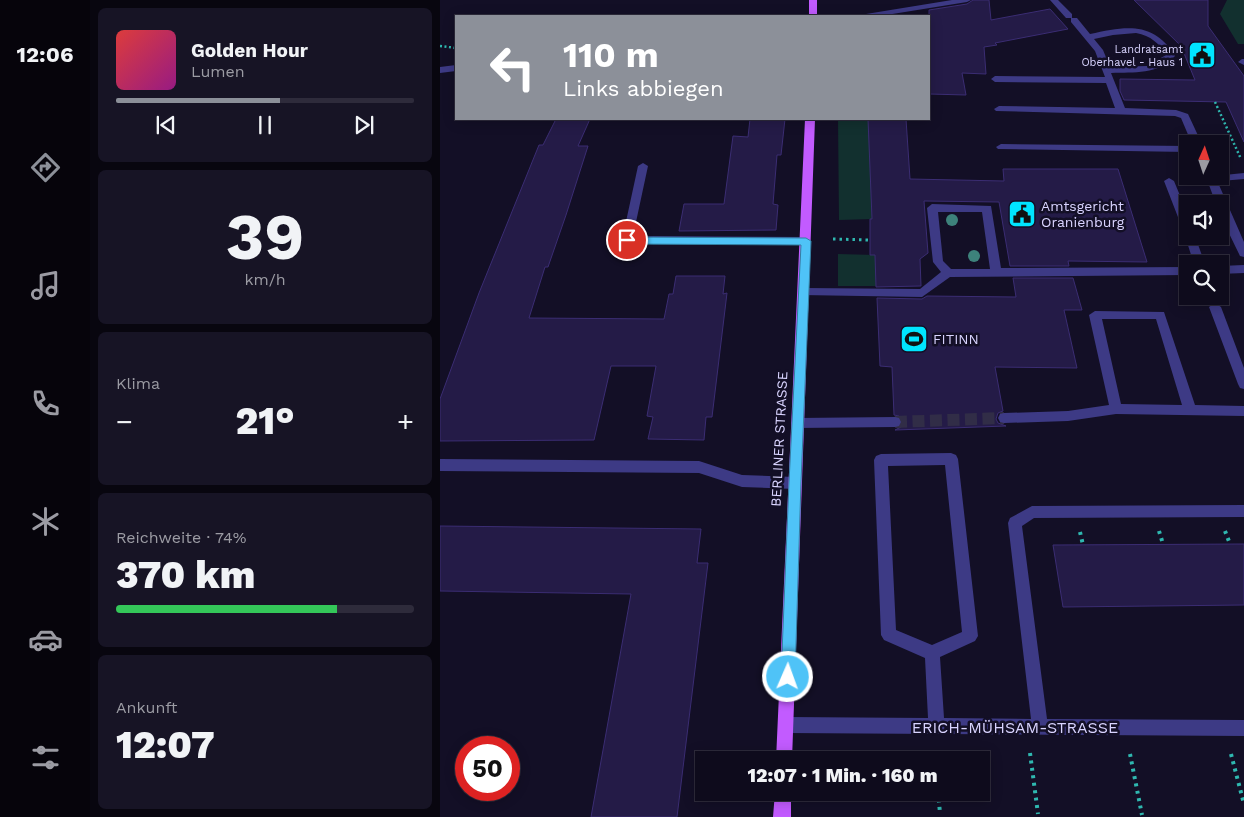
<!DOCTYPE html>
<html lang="de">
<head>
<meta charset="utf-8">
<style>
	:root { --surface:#0e0b1c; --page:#171425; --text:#f1f3f6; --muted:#9b9ba3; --line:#2e2b3b; --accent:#8c9099 }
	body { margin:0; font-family:"Work Sans",sans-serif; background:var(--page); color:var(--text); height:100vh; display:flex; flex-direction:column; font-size:19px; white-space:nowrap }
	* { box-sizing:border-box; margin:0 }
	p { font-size:16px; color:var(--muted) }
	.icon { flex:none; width:28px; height:28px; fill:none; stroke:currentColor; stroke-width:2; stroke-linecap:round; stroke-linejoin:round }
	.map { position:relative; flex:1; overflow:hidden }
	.drawer { display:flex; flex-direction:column; gap:8px; padding:8px; background:#08060f; width:350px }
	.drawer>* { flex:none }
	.hud { position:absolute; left:15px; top:15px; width:475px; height:105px; border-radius:0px; box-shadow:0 2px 12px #0003,0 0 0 1px var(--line); background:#8c9099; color:#fff; overflow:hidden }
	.needle { width:32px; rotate:3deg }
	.buttons { position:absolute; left:739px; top:135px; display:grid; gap:10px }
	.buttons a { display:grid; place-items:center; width:50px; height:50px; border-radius:0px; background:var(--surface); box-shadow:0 2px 12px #0003,0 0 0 1px var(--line); font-size:25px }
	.speed { position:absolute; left:15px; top:736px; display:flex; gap:10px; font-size:25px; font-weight:700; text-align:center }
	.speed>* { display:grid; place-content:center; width:65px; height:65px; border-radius:50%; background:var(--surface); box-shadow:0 2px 12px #0003,0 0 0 1px var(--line); line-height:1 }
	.speed .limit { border:8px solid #d22; background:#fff; color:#111 }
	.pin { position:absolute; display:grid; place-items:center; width:42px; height:42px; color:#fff; margin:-21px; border:2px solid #fff; border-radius:50%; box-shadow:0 1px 5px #0007 }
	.me { position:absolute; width:55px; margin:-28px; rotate:2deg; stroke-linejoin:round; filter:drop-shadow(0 0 4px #0008) }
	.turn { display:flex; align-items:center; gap:18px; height:105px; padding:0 25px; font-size:22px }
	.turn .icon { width:65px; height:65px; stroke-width:2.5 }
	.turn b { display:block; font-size:35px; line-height:42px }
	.big { font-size:38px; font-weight:800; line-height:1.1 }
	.drawer .widget { flex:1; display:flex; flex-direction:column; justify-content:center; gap:8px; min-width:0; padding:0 18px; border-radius:8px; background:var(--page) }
	.drawer .dial { align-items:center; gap:0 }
	.dial b { font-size:65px; line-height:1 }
	.song { display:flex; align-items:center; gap:15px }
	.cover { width:60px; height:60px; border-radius:8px; background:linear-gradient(135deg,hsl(0 70% 55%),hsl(310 70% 35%)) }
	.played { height:5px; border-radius:2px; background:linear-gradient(90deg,var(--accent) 55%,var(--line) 55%) }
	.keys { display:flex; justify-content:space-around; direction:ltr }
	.heat { display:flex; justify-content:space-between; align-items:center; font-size:28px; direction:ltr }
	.charge { height:8px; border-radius:4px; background:linear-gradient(90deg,#34c759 74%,var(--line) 0) }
	.trip { position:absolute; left:255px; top:751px; width:295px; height:50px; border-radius:0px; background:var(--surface); box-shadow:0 2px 12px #0003,0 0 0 1px var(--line); font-weight:800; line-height:50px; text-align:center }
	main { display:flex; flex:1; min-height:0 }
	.tab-bar { display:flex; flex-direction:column; width:90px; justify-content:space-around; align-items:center; background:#06040b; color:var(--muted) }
	.tab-bar .icon { width:35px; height:35px }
	.tab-bar .active { color:var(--accent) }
	.tab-bar b { font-size:22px; color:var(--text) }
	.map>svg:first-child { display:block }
	.green { fill:#12302f }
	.building { fill:#241b47; stroke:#3b2d73 }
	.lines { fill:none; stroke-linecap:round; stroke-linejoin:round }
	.minor-tunnel { stroke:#312d47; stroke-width:12; stroke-dasharray:12 5.5; stroke-linecap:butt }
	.path-far2 { stroke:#2fb8b0; stroke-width:2.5; stroke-dasharray:2 2.5; stroke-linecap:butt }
	.path-far1 { stroke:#2fb8b0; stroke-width:3; stroke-dasharray:2.5 4; stroke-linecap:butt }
	.path { stroke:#2fb8b0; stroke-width:4; stroke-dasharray:3 4.5; stroke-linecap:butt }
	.minor { fill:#3d3a85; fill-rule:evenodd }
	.major { fill:#c25bff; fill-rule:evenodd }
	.tree { fill:#3d827b }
	.route { fill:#4fc3f7; stroke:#337fa1 }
	.labels { text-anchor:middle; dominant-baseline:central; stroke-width:5; stroke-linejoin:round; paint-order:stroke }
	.far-poi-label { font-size:11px; fill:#d9d4ff; stroke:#130f26; text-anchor:end }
	.poi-label { font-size:14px; fill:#d9d4ff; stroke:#130f26; text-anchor:start }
	.street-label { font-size:14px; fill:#d9d4ff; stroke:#130f26 }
	.near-street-label { font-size:16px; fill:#d9d4ff; stroke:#130f26 }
</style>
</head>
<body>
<main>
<nav class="tab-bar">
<b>12:06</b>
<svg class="icon active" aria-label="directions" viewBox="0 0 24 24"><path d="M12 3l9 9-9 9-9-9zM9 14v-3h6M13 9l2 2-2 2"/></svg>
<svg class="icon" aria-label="music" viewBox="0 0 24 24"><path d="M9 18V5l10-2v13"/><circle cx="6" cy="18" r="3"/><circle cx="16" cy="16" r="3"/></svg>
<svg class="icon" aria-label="phone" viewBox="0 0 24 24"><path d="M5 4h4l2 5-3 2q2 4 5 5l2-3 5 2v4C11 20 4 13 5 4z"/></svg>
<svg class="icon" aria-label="climate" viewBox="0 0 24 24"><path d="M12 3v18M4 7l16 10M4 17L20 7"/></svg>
<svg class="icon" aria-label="car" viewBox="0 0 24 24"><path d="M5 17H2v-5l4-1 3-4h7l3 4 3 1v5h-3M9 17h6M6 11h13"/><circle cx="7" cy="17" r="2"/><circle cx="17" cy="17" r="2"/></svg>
<svg class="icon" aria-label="filters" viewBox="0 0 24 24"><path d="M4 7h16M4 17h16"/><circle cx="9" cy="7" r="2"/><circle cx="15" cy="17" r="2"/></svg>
</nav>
<section class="drawer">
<div class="widget">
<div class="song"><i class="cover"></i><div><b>Golden Hour</b><p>Lumen</p></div></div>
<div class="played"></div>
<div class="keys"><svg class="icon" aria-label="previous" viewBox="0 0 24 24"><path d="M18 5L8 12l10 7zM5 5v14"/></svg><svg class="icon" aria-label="pause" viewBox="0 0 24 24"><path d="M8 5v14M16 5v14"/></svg><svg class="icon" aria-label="next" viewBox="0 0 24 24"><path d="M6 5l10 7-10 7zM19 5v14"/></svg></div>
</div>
<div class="widget dial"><b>39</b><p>km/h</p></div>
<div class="widget"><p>Klima</p>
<div class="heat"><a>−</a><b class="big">21°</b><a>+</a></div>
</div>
<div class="widget"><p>Reichweite · 74%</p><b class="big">370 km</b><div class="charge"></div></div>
<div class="widget"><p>Ankunft</p><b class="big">12:07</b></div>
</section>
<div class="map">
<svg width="804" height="817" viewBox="0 0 804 817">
	<rect width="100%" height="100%" fill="#130f26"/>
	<!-- green -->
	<path class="green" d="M787 0H804V44H798L780 14Z
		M398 119H429L432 219 399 220Z
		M398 254 435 255 436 286H398Z"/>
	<!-- building -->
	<path class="building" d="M533 0H549L551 20 610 9 628 29 555 43 557 45 544 47 546 74 522 73 526 95 489 94V10L527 4Z
		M694 0H768V26L804 76V142L786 102 684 100 680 91V79L755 80 741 46Z
		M116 119H150L138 146H148L126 215 108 267H105L89 318 224 319 229 294H233L236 276H285L283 294 287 293 272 417H266L264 440 208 439 213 417 207 416 216 366H171L154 440 0 441V399L39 293 99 145H103Z
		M310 119H345L341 155H337L333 204 338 205 336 230 239 231 244 204H284L293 136 308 137Z
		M428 119H466L470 179 564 181 563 169H678L707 262 628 261 629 266H570L559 202 484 201 488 253 480 259 481 286 436 287 435 255H430V219H432Z
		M573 278H633L642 310H624L637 368 555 367 563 411 558 413 556 419 558 423 566 426 455 430 461 427 463 421 459 416 454 415 452 367 440 366 437 298 482 299 487 296 576 297Z
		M0 526 261 529 257 563H268L237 817H151L191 594 0 591Z
		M804 544V605L623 607 613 545Z"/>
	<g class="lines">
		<!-- minor-tunnel -->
		<path class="minor-tunnel" d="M455 422 564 418"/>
		<!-- path-far2 -->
		<path class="path-far2" d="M0 46 16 48
			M775 102 801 159"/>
		<!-- path-far1 -->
		<path class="path-far1" d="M393 239 430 240"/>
		<!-- path -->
		<path class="path" d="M719 531 723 544
			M785 531 790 544
			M640 532 643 545
			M495 753 496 760
			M590 753 598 814
			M690 754 702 815
			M791 754 804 804
			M498 792 500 813"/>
		<!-- minor -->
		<path class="minor" d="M512 0H531L527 2 440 16H422L426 14Z
			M610 0H618L632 14V18H626Z
			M631 18H637L650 34C686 26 714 21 735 56 718 75 694 72 671 73L685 108 736 110 748 114 762 144H752L741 118 735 116 556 111 554 109 559 106 675 108 666 83 555 82 551 79 555 76 665 77 655 51 631 22ZM696 33C711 36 719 43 726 55L707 66 670 67 663 50 654 39 673 35Z
			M802 59H804V65L798 62Z
			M16 65V71L0 73V67Z
			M561 144 748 146V152L558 149 556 147Z
			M203 163 208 166 193 236 366 237 371 241 366 245 183 243 182 240 198 166Z
			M804 173V179L781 181 779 185 804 242V257L800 256 782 219 780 204H776L769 185 774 176Z
			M729 178 734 181 748 215V236H755L765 264H754L745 236 747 233 743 230 724 181Z
			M492 204 551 206 561 268 748 267V275L510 277 482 297 361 295 359 292 365 288 480 289 501 272 493 262 487 208ZM498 212H542L550 269H511L503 261Z
			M804 265V273L780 274V266Z
			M775 303 781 307 804 368V389L800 388 798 384 769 307Z
			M655 311 724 312 755 405 804 406V416L676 414 628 421 564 423 560 422 558 418 560 414 564 413 628 411 669 405 649 315ZM662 319H716L742 405 681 404Z
			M455 417 459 418 461 422 459 426 455 427 357 428 353 427 351 423 353 419 357 418Z
			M511 453 516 455 518 459 538 636 535 641 500 657 504 718 591 719 568 523 570 518 592 506 804 505V517L594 518 582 526 607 719 804 720V736L346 733 340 731 338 725 340 719 346 717 488 718 485 658 444 640 441 635 434 460 436 456 441 454ZM505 465 522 632 492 645 456 630 448 466Z
			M0 459 259 461 302 475 355 477 360 479 362 483 360 487 355 489 302 487 259 473 0 471Z"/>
		<!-- major -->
		<path class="major" d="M369 0H377V16H369Z
			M365 119H375L352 760H336Z
			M335 792H351V817H333Z"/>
	</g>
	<!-- trees -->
	<g class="tree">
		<circle cx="512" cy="220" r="6"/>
		<circle cx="534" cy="256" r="6"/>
	</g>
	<!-- route -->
	<path class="route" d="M187 237 366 238 371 241 361 482 355 677 353 682 348 684 343 682 341 677 349 482 361 245 187 244 183 240Z"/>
	<!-- icons -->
	<defs>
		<g id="civic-square" transform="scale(1.4375)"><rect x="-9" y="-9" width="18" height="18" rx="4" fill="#00e5ff" stroke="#130f26"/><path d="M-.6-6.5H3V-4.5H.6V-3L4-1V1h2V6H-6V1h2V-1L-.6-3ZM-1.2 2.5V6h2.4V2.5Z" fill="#111"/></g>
		<g id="stadium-square" transform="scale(1.4375)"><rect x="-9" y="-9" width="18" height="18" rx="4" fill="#00e5ff" stroke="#130f26"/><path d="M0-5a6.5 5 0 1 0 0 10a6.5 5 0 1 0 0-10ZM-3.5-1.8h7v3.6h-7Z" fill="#111"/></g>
	</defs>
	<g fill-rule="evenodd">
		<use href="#civic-square" x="762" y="55"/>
		<use href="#civic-square" x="582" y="214"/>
		<use href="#stadium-square" x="474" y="339"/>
	</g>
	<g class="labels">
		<!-- far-poi labels -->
		<g class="far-poi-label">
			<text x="743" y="49">Landratsamt<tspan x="743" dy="13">Oberhavel - Haus 1</tspan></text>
		</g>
		<!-- poi labels -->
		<g class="poi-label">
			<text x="601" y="206">Amtsgericht<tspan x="601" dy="16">Oranienburg</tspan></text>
			<text x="493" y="339">FITINN</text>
		</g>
		<!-- street labels -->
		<g class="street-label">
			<text transform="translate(339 439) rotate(-87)">BERLINER STRASSE</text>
		</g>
		<!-- near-street labels -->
		<g class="near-street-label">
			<text x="575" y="727">ERICH-MÜHSAM-STRASSE</text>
		</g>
	</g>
</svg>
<div class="buttons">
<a><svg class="needle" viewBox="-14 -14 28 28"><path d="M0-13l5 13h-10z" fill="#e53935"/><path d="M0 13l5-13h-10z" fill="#9b9ba3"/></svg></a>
<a><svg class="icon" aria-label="sound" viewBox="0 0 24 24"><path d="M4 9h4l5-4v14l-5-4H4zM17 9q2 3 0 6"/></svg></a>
<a><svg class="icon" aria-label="search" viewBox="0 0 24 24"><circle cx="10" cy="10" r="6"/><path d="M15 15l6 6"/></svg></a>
</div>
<div class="speed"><div class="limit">50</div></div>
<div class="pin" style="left:187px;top:240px;background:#d93025"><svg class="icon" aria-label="arrive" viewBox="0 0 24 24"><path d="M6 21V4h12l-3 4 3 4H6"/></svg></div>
<svg class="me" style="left:348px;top:677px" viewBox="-20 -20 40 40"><circle r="17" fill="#4fc3f7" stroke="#fff" stroke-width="3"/><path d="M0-11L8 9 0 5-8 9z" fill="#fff"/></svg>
<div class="trip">12:07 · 1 Min. · 160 m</div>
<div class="hud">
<div class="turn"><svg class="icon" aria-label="left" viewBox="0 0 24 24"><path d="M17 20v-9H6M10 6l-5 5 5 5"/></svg><div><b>110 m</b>Links abbiegen</div></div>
</div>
</div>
</main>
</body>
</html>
